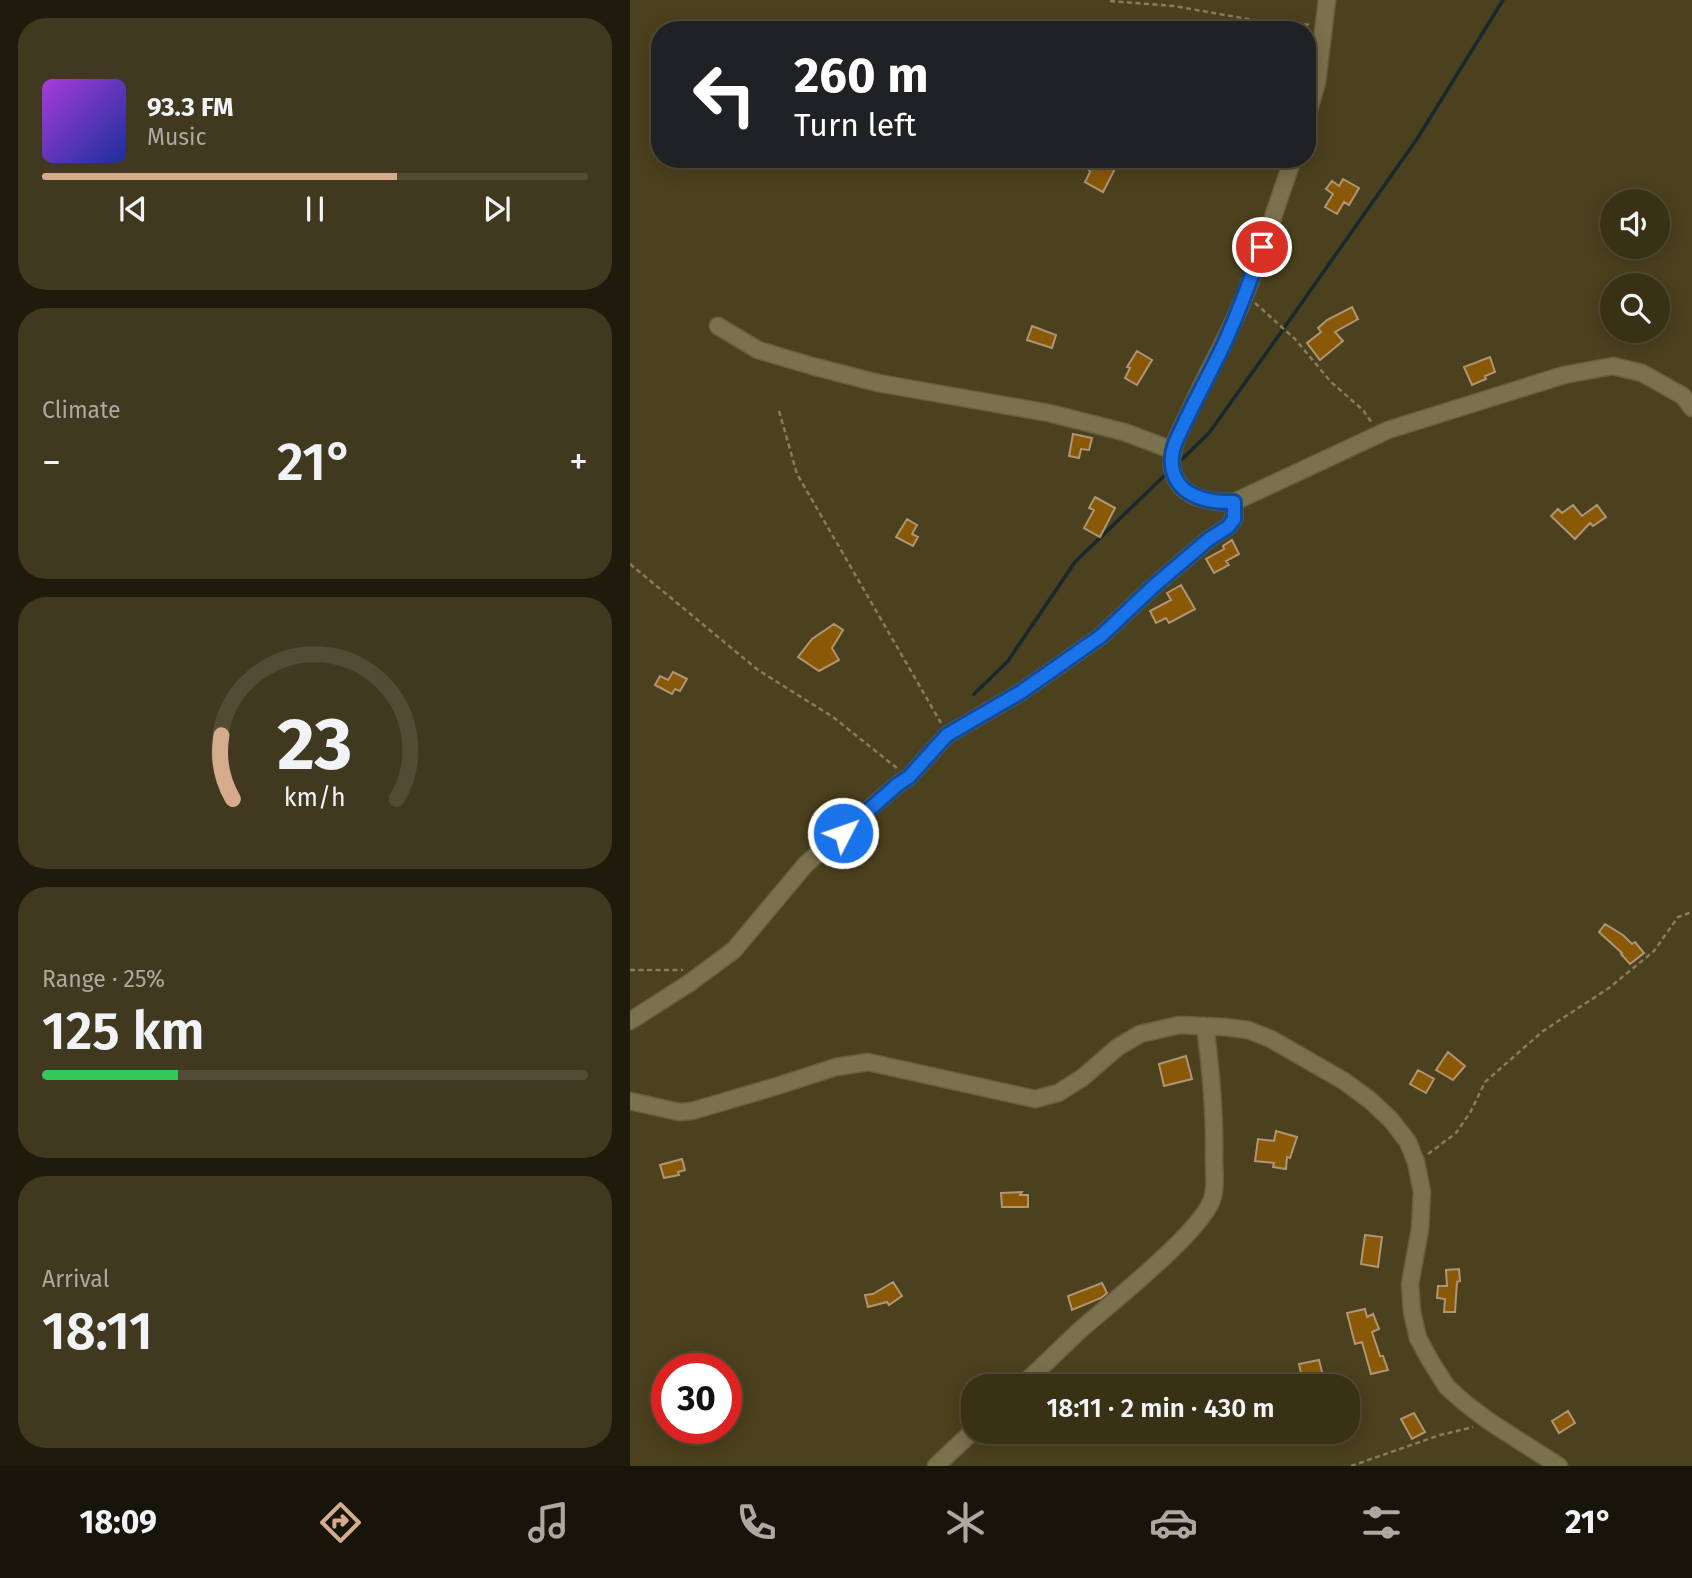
<!DOCTYPE html>
<html lang="en">
<head>
<meta charset="utf-8">
<style>
	:root { --surface:#393116; --page:#40391f; --text:#f1f3f6; --muted:#aba9a1; --line:#534c35; --accent:#d6ab8b }
	body { margin:0; font-family:"Fira Sans",sans-serif; background:var(--page); color:var(--text); height:100vh; display:flex; flex-direction:column; font-size:26px; white-space:nowrap }
	* { box-sizing:border-box; margin:0 }
	p { font-size:23px; color:var(--muted) }
	.icon { flex:none; width:38px; height:38px; fill:none; stroke:currentColor; stroke-width:2; stroke-linecap:round; stroke-linejoin:round }
	.map { position:relative; flex:1; overflow:hidden }
	.side { display:flex; flex-direction:column; gap:18px; padding:18px; background:#1f1b0c; width:630px }
	.side>* { flex:none }
	.guide { position:absolute; left:21px; top:21px; width:665px; height:147px; border-radius:28px; box-shadow:0 4px 18px #0003,0 0 0 2px var(--line); background:#202124; color:#fff; overflow:hidden }
	.fabs { position:absolute; left:970px; top:189px; display:grid; gap:14px }
	.fabs a { display:grid; place-items:center; width:70px; height:70px; border-radius:50%; background:var(--surface); box-shadow:0 4px 18px #0003,0 0 0 2px var(--line); font-size:35px }
	.speed { position:absolute; left:21px; top:1353px; display:flex; gap:14px; font-size:35px; font-weight:700; text-align:center }
	.speed>* { display:grid; place-content:center; width:91px; height:91px; border-radius:50%; background:var(--surface); box-shadow:0 4px 18px #0003,0 0 0 2px var(--line); line-height:1 }
	.speed .limit { border:10px solid #d22; background:#fff; color:#111 }
	.pin { position:absolute; display:grid; place-items:center; width:60px; height:60px; color:#fff; margin:-30px; border:4px solid #fff; border-radius:50%; box-shadow:0 2px 7px #0007 }
	.me { position:absolute; width:77px; margin:-38px; rotate:49deg; stroke-linejoin:round; filter:drop-shadow(0 0 5px #0008) }
	.turn { display:flex; align-items:center; gap:24px; height:147px; padding:0 28px; font-size:32px }
	.turn .icon { width:91px; height:91px; stroke-width:2.5 }
	.turn b { display:block; font-size:49px; line-height:60px }
	.big { font-size:52px; font-weight:600; line-height:1.1 }
	.side .card { flex:1; display:flex; flex-direction:column; justify-content:center; gap:10px; min-width:0; padding:0 24px; border-radius:28px; background:var(--page) }
	.side .dial { align-items:center; gap:0 }
	.dial svg { height:182px; overflow:visible; fill:none; stroke:var(--line); stroke-width:7; stroke-linecap:round; text-anchor:middle }
	.dial text { fill:var(--text); stroke:none }
	.song { display:flex; align-items:center; gap:21px }
	.cover { width:84px; height:84px; border-radius:10px; background:linear-gradient(135deg,hsl(280 70% 55%),hsl(230 70% 35%)) }
	.played { height:7px; border-radius:4px; background:linear-gradient(90deg,var(--accent) 65%,var(--line) 65%) }
	.keys { display:flex; justify-content:space-around; direction:ltr }
	.heat { display:flex; justify-content:space-between; align-items:center; font-size:38px; direction:ltr }
	.charge { height:10px; border-radius:5px; background:linear-gradient(90deg,#34c759 25%,var(--line) 0) }
	.trip { position:absolute; left:331px; top:1374px; width:399px; height:70px; border-radius:28px; background:var(--surface); box-shadow:0 4px 18px #0003,0 0 0 2px var(--line); font-weight:600; line-height:70px; text-align:center }
	.tab-bar { display:flex; height:112px; justify-content:space-around; align-items:center; background:#171409; color:var(--muted) }
	.tab-bar .icon { width:49px; height:49px }
	.tab-bar .on { color:var(--accent) }
	.tab-bar b { font-size:32px; color:var(--text) }
	main { display:flex; flex:1; min-height:0 }
	.map>svg:first-child { display:block }
	.lines { fill:none; stroke-linecap:round; stroke-linejoin:round }
	.stream { stroke:#16292d; stroke-width:3.5 }
	.building { fill:#895908; stroke:#af9575; stroke-width:2 }
	.minor-casing { stroke:#685f40; stroke-width:19 }
	.path { stroke:#867d60; stroke-width:2.5; stroke-dasharray:5 3.5; stroke-linecap:butt }
	.minor { stroke:#7c714d; stroke-width:16 }
	.route-casing { stroke:#114b97; stroke-width:18 }
	.route { stroke:#1a73e8; stroke-width:12 }
</style>
</head>
<body>
<main>
<section class="side">
<div class="card">
<div class="song"><i class="cover"></i><div><b>93.3 FM</b><p>Music</p></div></div>
<div class="played"></div>
<div class="keys"><svg class="icon" aria-label="previous" viewBox="0 0 24 24"><path d="M18 5L8 12l10 7zM5 5v14"/></svg><svg class="icon" aria-label="pause" viewBox="0 0 24 24"><path d="M8 5v14M16 5v14"/></svg><svg class="icon" aria-label="next" viewBox="0 0 24 24"><path d="M6 5l10 7-10 7zM19 5v14"/></svg></div>
</div>
<div class="card"><p>Climate</p>
<div class="heat"><a>−</a><b class="big">21°</b><a>+</a></div>
</div>
<div class="card dial"><svg viewBox="0 0 100 80">
<path d="M14 69A42 42 0 1 1 86 69"/>
<path d="M14 69A42 42 0 0 1 9 41" stroke="#d6ab8b"/>
<text x="50" y="56" font-size="32" font-weight="700">23</text>
<text x="50" y="72" font-size="11">km/h</text>
</svg></div>
<div class="card"><p>Range · 25%</p><b class="big">125 km</b><div class="charge"></div></div>
<div class="card"><p>Arrival</p><b class="big">18:11</b></div>
</section>
<div class="map">
<svg width="1062" height="1466" viewBox="0 0 1062 1466">
	<rect width="100%" height="100%" fill="#4c411e"/>
	<g class="lines">
		<!-- stream -->
		<path class="stream" d="M548 463 579 433 642 345 787 139 873 0
			M344 694 378 661 445 562 537 473"/>
	</g>
	<!-- building -->
	<path class="building" d="M459 159H490L473 192 455 182 460 172 459 170 456 168Z
		M713 179 729 188 719 205 714 202 707 214 695 207 703 194 696 189 702 181 709 186Z
		M722 307 728 319 705 332 713 341 690 360 677 343 691 332 688 328 697 320Z
		M402 326 426 335 422 348 397 340Z
		M507 351 522 360 507 385 495 378 500 368 497 367Z
		M860 357 865 372 855 376 856 379 842 385 834 367Z
		M443 434 462 438 459 450 451 449 449 458 439 456Z
		M465 497 485 508 470 537 454 528 464 510 459 508Z
		M943 505 952 516 967 505 976 517 963 526 960 523 945 539 921 516 928 509 932 513Z
		M277 519 287 525 282 534 288 537 283 546 266 537Z
		M602 540 609 554 596 561 599 565 584 573 576 559 594 549 593 546Z
		M551 585 565 609 539 623 536 618 526 623 520 611 541 600 537 593Z
		M204 624 213 630 202 648 209 660 189 671 168 657 182 639Z
		M43 672 57 679 50 691 45 689 42 694 25 685 30 676 38 680Z
		M975 924 993 935 1002 944 1005 942 1014 953 1000 964 991 954 992 953 969 932Z
		M818 1052 835 1066 823 1080 806 1070Z
		M556 1056 562 1079 534 1086 529 1064Z
		M788 1070 804 1079 796 1093 780 1084Z
		M646 1131 667 1137 660 1158 657 1157 656 1169 643 1167 644 1163 625 1161 628 1139 644 1141Z
		M52 1159 55 1170 48 1172 49 1175 34 1178 30 1165Z
		M392 1192 390 1195H398V1207H372L371 1193Z
		M735 1235 752 1237 748 1267 731 1264Z
		M829 1269 830 1281 827 1282 825 1312H814L815 1299 807 1298 808 1286H817L816 1270Z
		M263 1282 272 1296 259 1305 257 1302 238 1307 235 1295 243 1294Z
		M472 1283 477 1293 471 1298 442 1310 438 1296Z
		M735 1309 737 1317 743 1314 749 1329 742 1332 750 1356H753L758 1370 741 1374 732 1342 725 1344 717 1313Z
		M689 1360 693 1376H690L694 1386H662L659 1376 671 1373 669 1364Z
		M938 1411 945 1423 929 1433 922 1421Z
		M784 1413 795 1432 782 1439 771 1419Z"/>
	<g class="lines">
		<!-- minor casing -->
		<g class="minor-casing">
			<path id="minor" d="M677 117 687 82 697 0
				M663 159C646 206 632 254 613 300 598 337 578 370 562 406 554 424 540 445 542 466 546 497 578 503 604 502L758 430 934 375 983 366 1012 373 1053 396 1062 408
				M88 326 128 350 182 366 248 383 419 413 494 432 542 450
				M0 1021 58 984 104 950 176 864 267 785 279 777 317 735 391 692 471 636 525 585 579 539 598 527 604 519V502
				M0 1101 49 1112 62 1111 147 1086 206 1067 238 1062 405 1099 428 1093 452 1078 488 1047 510 1034 549 1025 595 1027 618 1030 641 1039 714 1081 741 1101 761 1120 778 1142 786 1162 792 1192 790 1229 780 1284 782 1312 788 1338 801 1362 817 1387 835 1403 860 1422 929 1466
				M391 1386C411 1368 430 1349 449 1331 477 1306 577 1228 583 1196 586 1184 584 1171 584 1159 585 1114 581 1070 575 1026
				M306 1466 343 1431"/>
		</g>
		<!-- path -->
		<path class="path" d="M480 1 544 6 629 21 681 25
			M625 303 665 339 701 382 733 410 742 423
			M149 411 167 474 311 723
			M0 564 128 670 203 717 268 769
			M0 970H53
			M798 1154 826 1133 841 1111 855 1082 913 1031 979 988 1024 951 1048 917 1062 912
			M721 1466 810 1435 843 1427"/>
		<!-- minor -->
		<use href="#minor" class="minor"/>
	</g>
	<g class="lines">
		<!-- route casing -->
		<g class="route-casing">
			<path id="route" d="M213 833 267 785 279 777 317 735 391 692 471 636 525 585 579 539 598 527 604 519V502C578 503 545 496 542 465 540 450 548 437 554 424 567 396 582 370 595 342 609 311 621 279 632 247"/>
		</g>
		<!-- route -->
		<use href="#route" class="route"/>
	</g>
</svg>
<div class="fabs">
<a><svg class="icon" aria-label="sound" viewBox="0 0 24 24"><path d="M4 9h4l5-4v14l-5-4H4zM17 9q2 3 0 6"/></svg></a>
<a><svg class="icon" aria-label="search" viewBox="0 0 24 24"><circle cx="10" cy="10" r="6"/><path d="M15 15l6 6"/></svg></a>
</div>
<div class="speed"><div class="limit">30</div></div>
<div class="pin" style="left:632px;top:247px;background:#d93025"><svg class="icon" aria-label="arrive" viewBox="0 0 24 24"><path d="M6 21V4h12l-3 4 3 4H6"/></svg></div>
<svg class="me" style="left:213px;top:833px" viewBox="-20 -20 40 40"><circle r="17" fill="#1a73e8" stroke="#fff" stroke-width="3"/><path d="M0-11L8 9 0 5-8 9z" fill="#fff"/></svg>
<div class="trip">18:11 · 2 min · 430 m</div>
<div class="guide">
<div class="turn"><svg class="icon" aria-label="left" viewBox="0 0 24 24"><path d="M17 20v-9H6M10 6l-5 5 5 5"/></svg><div><b>260 m</b>Turn left</div></div>
</div>
</div>
</main>
<nav class="tab-bar">
<b>18:09</b>
<svg class="icon on" aria-label="directions" viewBox="0 0 24 24"><path d="M12 3l9 9-9 9-9-9zM9 14v-3h6M13 9l2 2-2 2"/></svg>
<svg class="icon" aria-label="music" viewBox="0 0 24 24"><path d="M9 18V5l10-2v13"/><circle cx="6" cy="18" r="3"/><circle cx="16" cy="16" r="3"/></svg>
<svg class="icon" aria-label="phone" viewBox="0 0 24 24"><path d="M5 4h4l2 5-3 2q2 4 5 5l2-3 5 2v4C11 20 4 13 5 4z"/></svg>
<svg class="icon" aria-label="climate" viewBox="0 0 24 24"><path d="M12 3v18M4 7l16 10M4 17L20 7"/></svg>
<svg class="icon" aria-label="car" viewBox="0 0 24 24"><path d="M5 17H2v-5l4-1 3-4h7l3 4 3 1v5h-3M9 17h6M6 11h13"/><circle cx="7" cy="17" r="2"/><circle cx="17" cy="17" r="2"/></svg>
<svg class="icon" aria-label="filters" viewBox="0 0 24 24"><path d="M4 7h16M4 17h16"/><circle cx="9" cy="7" r="2"/><circle cx="15" cy="17" r="2"/></svg>
<b>21°</b>
</nav>
</body>
</html>
